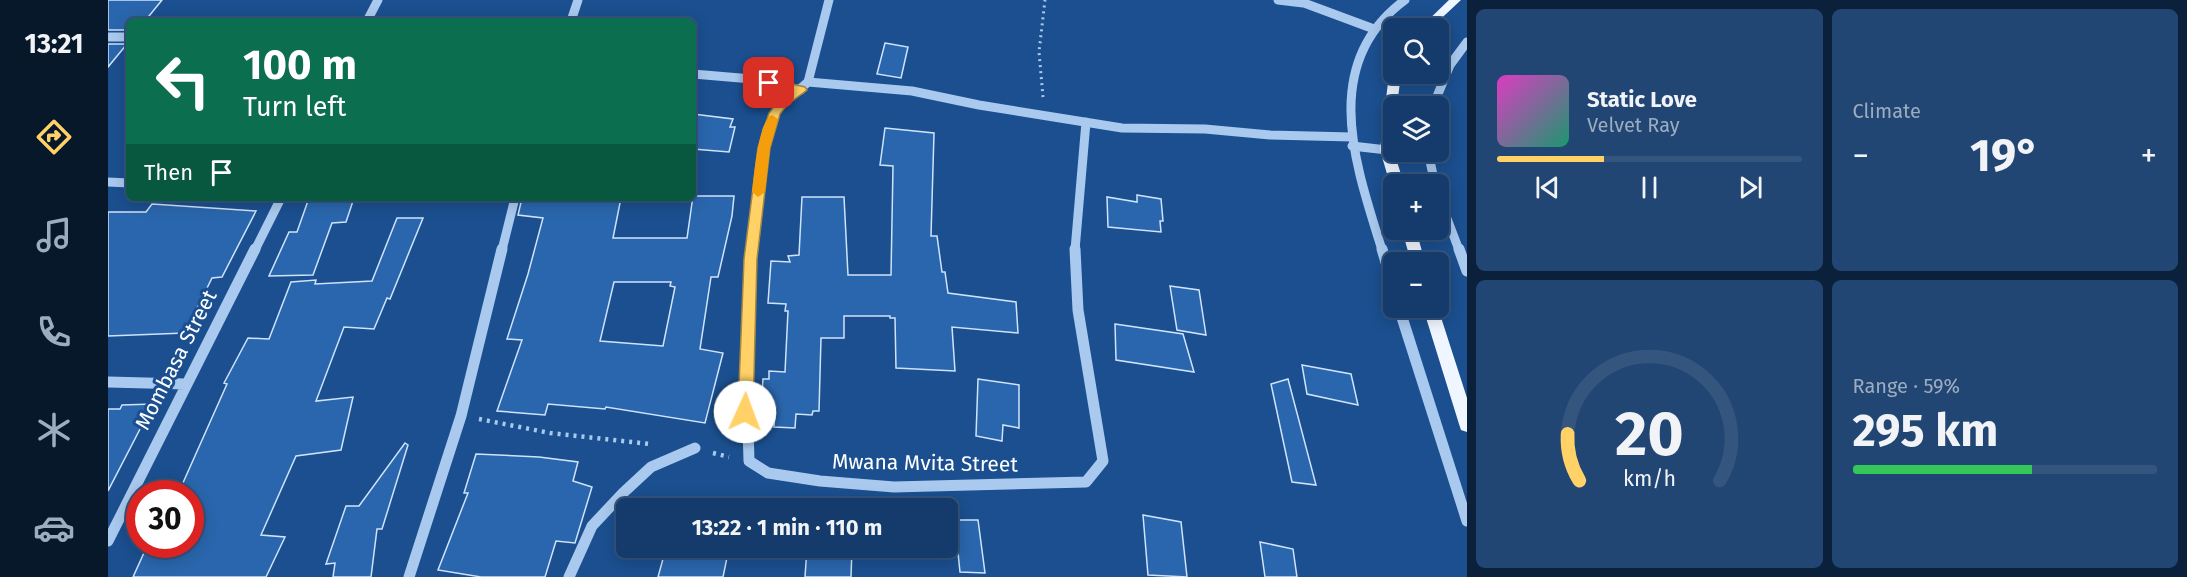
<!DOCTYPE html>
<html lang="en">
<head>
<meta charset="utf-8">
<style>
	:root { --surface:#143b6b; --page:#214673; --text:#f1f3f6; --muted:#9dadc1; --line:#33557e; --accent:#ffd166 }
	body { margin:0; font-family:"Fira Sans",sans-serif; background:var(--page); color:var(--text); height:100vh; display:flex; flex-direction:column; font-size:22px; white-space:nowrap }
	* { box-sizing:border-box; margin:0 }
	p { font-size:20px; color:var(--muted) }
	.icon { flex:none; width:33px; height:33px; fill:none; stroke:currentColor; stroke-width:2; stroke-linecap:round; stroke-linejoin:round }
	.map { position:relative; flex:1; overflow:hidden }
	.side { display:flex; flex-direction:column; gap:9px; padding:9px; background:#0b203b; width:720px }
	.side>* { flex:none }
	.guide { position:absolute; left:18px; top:18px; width:570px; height:183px; border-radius:9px; box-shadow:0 3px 15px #0003,0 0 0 2px var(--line); background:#0b6e4f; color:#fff; overflow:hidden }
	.tools { position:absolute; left:1275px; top:18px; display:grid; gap:12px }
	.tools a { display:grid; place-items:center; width:66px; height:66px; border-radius:9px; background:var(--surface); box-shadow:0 3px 15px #0003,0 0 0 2px var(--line); font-size:30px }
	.speed { position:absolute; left:18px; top:480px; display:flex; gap:12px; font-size:30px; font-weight:700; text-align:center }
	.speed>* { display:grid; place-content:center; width:78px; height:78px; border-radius:50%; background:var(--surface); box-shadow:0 3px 15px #0003,0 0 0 2px var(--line); line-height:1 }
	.speed .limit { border:9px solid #d22; background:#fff; color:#111 }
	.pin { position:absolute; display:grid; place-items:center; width:51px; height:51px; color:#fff; margin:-26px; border-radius:12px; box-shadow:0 3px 9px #0006 }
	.me { position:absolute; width:66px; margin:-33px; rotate:2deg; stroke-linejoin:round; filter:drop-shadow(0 0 4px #0008) }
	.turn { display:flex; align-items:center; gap:21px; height:126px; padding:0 18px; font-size:27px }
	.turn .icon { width:78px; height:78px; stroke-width:2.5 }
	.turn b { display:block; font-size:42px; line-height:51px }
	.then { display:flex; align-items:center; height:57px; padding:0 18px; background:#0003; gap:12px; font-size:22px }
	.big { font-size:45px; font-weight:700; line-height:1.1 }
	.side .widget { flex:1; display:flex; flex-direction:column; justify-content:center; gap:9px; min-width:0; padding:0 21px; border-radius:9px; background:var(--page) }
	.side .dial { align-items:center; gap:0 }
	.dial svg { height:156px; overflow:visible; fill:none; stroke:var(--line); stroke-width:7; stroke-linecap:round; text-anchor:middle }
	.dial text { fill:var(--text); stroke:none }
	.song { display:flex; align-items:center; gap:18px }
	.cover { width:72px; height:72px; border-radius:9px; background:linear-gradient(135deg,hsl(310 70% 55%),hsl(160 70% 35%)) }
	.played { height:6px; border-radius:3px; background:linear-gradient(90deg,var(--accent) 35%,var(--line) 35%) }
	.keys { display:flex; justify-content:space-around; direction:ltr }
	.heat { display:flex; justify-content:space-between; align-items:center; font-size:33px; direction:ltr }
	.charge { height:9px; border-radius:4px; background:linear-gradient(90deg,#34c759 59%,var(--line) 0) }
	.side .tiles { flex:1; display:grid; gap:9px; grid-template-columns:repeat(2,1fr) }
	.trip { position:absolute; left:508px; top:498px; width:342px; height:60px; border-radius:9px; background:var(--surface); box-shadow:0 3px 15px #0003,0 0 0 2px var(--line); font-weight:700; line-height:60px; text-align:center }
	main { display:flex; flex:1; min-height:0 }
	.tabs { display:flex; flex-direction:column; width:108px; justify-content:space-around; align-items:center; background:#08182b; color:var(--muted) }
	.tabs .icon { width:42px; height:42px }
	.tabs .current { color:var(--accent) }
	.tabs b { font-size:27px; color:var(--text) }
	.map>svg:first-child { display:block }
	.building { fill:#2a66ad; stroke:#cfe3fa; stroke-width:1.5; fill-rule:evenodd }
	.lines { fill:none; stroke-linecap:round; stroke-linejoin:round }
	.path-far1 { stroke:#a9c9ee; stroke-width:3; stroke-dasharray:2 4; stroke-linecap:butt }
	.path { stroke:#a9c9ee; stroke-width:4.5; stroke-dasharray:3 5; stroke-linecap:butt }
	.minor-far1 { stroke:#a9c9ee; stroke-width:9 }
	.minor { stroke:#a9c9ee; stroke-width:11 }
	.major { fill:#f0f6ff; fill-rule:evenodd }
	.route { fill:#ffd166; stroke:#a68842; stroke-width:1.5 }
	.slow { fill:#f59e0b }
	.labels { text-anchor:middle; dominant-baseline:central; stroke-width:6; stroke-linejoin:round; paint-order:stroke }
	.street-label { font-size:21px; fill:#fff; stroke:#1b4f8f }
</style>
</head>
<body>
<main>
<nav class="tabs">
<b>13:21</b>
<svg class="icon current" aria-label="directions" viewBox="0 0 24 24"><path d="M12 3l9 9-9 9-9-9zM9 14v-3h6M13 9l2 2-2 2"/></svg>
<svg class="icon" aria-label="music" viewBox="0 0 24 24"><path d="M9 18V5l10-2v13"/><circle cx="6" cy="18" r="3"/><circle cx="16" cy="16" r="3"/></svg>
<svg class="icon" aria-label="phone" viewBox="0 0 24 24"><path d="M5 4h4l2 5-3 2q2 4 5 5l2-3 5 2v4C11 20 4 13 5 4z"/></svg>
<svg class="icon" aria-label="climate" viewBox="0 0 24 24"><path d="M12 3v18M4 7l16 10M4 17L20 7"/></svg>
<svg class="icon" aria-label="car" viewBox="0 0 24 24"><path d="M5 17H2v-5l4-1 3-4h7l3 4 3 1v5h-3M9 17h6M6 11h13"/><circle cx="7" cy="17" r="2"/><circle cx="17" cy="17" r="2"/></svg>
</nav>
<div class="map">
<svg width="1359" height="577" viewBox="0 0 1359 577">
	<rect width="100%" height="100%" fill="#1b4f8f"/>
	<!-- building -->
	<path class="building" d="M0 0H54L37 21H21V30H0Z
		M777 43 800 47 793 78 769 74Z
		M0 44H19L0 67Z
		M585 114 625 119 622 127H627L621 152 585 149Z
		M777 128 826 133 823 236H829L834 272H837L840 293 908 302 910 333 844 327 847 371 788 368 787 318H782V316H736V338H713L711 411H705L704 415 688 414 687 428 666 427 667 408 653 407 655 379H661V371L677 372 680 311H677L678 304 660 303 663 261 682 262 680 256 691 255 694 197H736L740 275H783L785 166 772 165Z
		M1029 195 1053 199 1055 221H1052L1053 232 1000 227 999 197 1029 202Z
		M585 196H626L624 216 610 277H603L592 349 615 353 597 423 498 407 497 409 440 404 437 415 389 411 414 340 399 339 420 274 435 218 410 215 414 198H513L505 238H579ZM506 282H563L562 286 567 287 555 346 492 341Z
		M201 198H246L238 222 224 223 205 275 161 276 181 232H189Z
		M44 204 148 211 114 277 104 278 77 333 0 336V212H38Z
		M289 218H315L282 299 279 298 266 329 236 327 208 401 245 397 233 450 188 456 153 535 177 537 158 577H25L40 544H82V494H70L119 384 116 383 140 338 161 339 183 282 208 280 207 284 264 281Z
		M1062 286 1091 290 1098 335 1069 330Z
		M1007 324 1075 334 1086 372 1008 360Z
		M1194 365 1243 374 1250 405 1199 394Z
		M870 379 911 385V428L895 425 894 441 868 436Z
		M1180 379 1208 485 1184 482 1163 384Z
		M45 404 0 491V409H12L14 405Z
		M297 443 300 445 274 529H269L263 577H225L227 563 218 564 238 506H251Z
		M368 454 431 457 470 462 465 481 484 487 467 543 448 541 437 577H373L330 570 360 493H356Z
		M1035 515 1073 522 1079 577 1040 575Z
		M840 520H870L877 573 852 572 849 543H840Z
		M1152 542 1185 549 1189 577H1157Z
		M558 548H621L615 577H550Z
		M699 548H744L743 577H697Z"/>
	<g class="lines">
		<!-- path-far1 -->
		<path class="path-far1" d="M935 97 931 52 937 0"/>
		<!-- path -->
		<path class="path" d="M371 419 442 433 542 444
			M605 453 621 457"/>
		<!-- minor-far1 -->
		<path class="minor-far1" d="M1170 0 1195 3
			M1188 0 1266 29
			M259 21 270 0
			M463 21 470 0
			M0 37H21
			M585 74 644 79 693 90
			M700 82 804 91 871 105 1014 128 1097 129 1162 135 1244 137
			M1325 106 1342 65 1359 42
			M1244 146 1279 150
			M1320 152 1327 184
			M0 182 21 183
			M1330 195 1351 250
			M147 250 173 198
			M394 250 407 198
			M644 250 654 159 659 130 670 108 700 82 721 0
			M967 250 978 122
			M1274 250C1248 166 1210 64 1297 0"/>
		<!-- minor -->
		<path class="minor" d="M644 249 638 358 641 461 660 473 712 481 786 487 978 482 995 461 970 310 967 249
			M1274 249 1286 289
			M1351 249 1359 271
			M1291 308 1359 521
			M0 382 77 384
			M0 541 147 249
			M301 577 353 416 394 249
			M461 577 484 526 515 493 543 467 587 448"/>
		<!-- major -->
		<path class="major" d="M1341 0H1353L1323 28H1312Z
			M1286 70V74H1293L1289 106H1286V152L1296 184H1286V188L1282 184 1272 150 1281 74Z
			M1294 230H1308L1317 262H1303Z
			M1315 308H1330L1359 398V432L1353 430 1351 424Z"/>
	</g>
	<!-- route -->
	<path class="route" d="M661 79 697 87 699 90 679 105 672 114 662 148 649 259 645 412 643 417 637 419 632 417 630 412 636 259 650 148 661 113 671 100 683 92 657 85V80Z"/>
	<!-- slow -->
	<path class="slow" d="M664 115 670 119 662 148 657 192 650 197 644 192C646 177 650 121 664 115Z"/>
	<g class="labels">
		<!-- street labels -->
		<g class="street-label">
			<text transform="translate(68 360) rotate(-63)">Mombasa Street</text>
			<text transform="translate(817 463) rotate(1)">Mwana Mvita Street</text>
		</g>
	</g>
</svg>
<div class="tools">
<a><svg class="icon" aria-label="search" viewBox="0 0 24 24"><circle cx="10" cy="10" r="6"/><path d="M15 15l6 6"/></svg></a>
<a><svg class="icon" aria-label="layers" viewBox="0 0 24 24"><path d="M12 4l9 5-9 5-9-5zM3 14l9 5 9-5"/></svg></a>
<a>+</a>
<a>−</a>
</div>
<div class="speed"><div class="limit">30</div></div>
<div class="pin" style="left:661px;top:83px;background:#d93025"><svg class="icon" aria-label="arrive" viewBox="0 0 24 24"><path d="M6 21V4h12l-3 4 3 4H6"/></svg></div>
<svg class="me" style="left:637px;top:412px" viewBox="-20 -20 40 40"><circle r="19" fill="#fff"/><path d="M0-13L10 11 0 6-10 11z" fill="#ffd166"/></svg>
<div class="trip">13:22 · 1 min · 110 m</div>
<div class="guide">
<div class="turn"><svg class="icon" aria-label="left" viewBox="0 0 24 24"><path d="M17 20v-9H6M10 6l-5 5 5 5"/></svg><div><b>100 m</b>Turn left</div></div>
<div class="then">Then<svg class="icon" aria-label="arrive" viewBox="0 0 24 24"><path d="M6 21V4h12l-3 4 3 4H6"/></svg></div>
</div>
</div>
<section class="side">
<div class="tiles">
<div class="widget">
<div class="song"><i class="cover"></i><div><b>Static Love</b><p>Velvet Ray</p></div></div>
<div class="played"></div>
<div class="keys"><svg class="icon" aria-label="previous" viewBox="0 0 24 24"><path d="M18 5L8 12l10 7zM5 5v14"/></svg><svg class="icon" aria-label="pause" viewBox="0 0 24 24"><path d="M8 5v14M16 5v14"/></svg><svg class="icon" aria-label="next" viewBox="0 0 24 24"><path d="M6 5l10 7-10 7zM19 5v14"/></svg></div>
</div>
<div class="widget"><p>Climate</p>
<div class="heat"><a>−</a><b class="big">19°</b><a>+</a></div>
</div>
<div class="widget dial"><svg viewBox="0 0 100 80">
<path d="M14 69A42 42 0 1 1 86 69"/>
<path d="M14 69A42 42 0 0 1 8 45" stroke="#ffd166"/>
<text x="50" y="56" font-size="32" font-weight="700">20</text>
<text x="50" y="72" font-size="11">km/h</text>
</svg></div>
<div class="widget"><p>Range · 59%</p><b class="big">295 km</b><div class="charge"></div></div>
</div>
</section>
</main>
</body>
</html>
